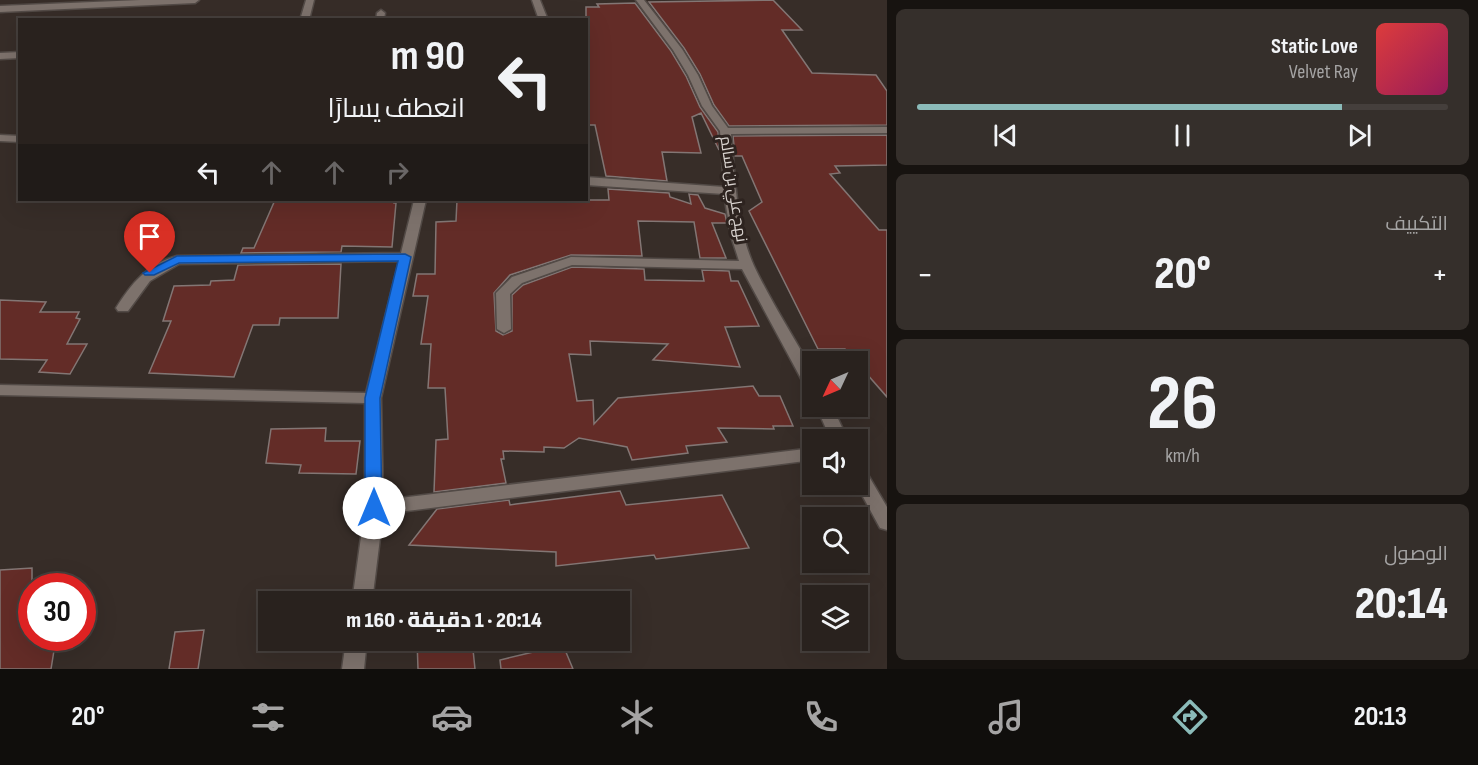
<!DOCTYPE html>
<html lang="ar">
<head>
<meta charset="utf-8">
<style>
	:root { --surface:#29221e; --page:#352f2b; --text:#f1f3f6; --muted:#a5a4a4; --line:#453f3c; --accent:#8bbbb9 }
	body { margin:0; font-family:"Sofia Sans Condensed",Cairo,sans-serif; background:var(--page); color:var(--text); direction:rtl; height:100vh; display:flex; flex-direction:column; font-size:22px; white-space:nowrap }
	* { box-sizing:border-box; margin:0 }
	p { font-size:20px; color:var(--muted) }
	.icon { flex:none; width:33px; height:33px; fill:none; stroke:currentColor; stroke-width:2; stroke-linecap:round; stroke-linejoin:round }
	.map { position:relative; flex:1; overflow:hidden; direction:ltr }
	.sheet { display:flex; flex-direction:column; gap:9px; padding:9px; background:#171310; width:591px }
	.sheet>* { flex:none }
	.guide { position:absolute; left:18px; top:18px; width:570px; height:183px; border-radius:0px; box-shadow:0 6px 24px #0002,0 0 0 2px var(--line); direction:rtl; background:#29221e; color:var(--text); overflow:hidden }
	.needle { width:39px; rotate:226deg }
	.tools { position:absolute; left:802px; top:351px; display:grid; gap:12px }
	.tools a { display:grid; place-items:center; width:66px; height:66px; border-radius:0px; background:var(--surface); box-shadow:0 6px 24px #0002,0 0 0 2px var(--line); font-size:30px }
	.speed { position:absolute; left:18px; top:573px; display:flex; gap:12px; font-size:30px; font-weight:700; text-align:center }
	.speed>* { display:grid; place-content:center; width:78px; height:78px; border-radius:50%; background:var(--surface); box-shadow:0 6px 24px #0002,0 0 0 2px var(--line); line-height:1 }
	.speed .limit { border:9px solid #d22; background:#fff; color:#111 }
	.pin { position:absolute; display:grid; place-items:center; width:51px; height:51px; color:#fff; margin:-62px -26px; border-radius:50% 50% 50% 0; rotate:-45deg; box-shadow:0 0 6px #0007 }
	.pin .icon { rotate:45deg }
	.me { position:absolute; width:66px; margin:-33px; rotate:0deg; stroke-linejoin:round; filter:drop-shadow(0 0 4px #0008) }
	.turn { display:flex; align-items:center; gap:21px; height:126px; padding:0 24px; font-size:27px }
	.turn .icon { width:78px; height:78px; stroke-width:2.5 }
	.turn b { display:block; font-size:42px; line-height:51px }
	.lanes { display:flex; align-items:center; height:57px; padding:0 24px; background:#0003; justify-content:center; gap:30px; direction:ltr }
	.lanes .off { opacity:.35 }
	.big { font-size:45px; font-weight:800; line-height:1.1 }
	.sheet .tile { flex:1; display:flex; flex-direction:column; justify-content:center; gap:9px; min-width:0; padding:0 21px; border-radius:9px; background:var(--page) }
	.sheet .dial { align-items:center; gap:0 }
	.dial b { font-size:78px; line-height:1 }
	.song { display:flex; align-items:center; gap:18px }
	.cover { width:72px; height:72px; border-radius:9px; background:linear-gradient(135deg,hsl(0 70% 55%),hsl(330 70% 35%)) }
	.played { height:6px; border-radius:3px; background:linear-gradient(90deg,var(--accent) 80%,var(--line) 80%) }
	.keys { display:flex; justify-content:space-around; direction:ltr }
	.heat { display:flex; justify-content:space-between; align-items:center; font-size:33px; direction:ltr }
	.trip { position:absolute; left:258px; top:591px; width:372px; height:60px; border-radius:0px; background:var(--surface); box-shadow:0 6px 24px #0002,0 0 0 2px var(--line); font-weight:800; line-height:60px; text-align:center; direction:rtl }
	.menu { display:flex; height:96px; justify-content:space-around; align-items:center; background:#100e0c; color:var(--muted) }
	.menu .icon { width:42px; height:42px }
	.menu .on { color:var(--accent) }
	.menu b { font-size:27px; color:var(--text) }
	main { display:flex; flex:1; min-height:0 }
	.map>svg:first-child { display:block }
	.building { fill:#632c27; stroke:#837674; stroke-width:1.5 }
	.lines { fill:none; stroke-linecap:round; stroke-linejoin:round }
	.minor-casing { stroke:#524a46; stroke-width:3 }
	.minor { fill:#7d726c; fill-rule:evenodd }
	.route { fill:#1a73e8; stroke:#114b97; stroke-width:1.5 }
	.labels { text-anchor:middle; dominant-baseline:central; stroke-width:6; stroke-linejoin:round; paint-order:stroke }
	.street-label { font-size:16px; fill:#d8d2ce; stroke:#2d231f }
</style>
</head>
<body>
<main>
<section class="sheet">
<div class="tile">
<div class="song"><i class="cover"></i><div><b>Static Love</b><p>Velvet Ray</p></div></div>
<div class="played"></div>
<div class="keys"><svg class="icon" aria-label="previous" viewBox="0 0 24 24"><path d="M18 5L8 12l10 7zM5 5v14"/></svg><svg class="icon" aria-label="pause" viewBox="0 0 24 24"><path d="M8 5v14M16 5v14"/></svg><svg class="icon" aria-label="next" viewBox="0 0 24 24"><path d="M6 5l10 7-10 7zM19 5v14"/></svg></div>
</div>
<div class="tile"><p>التكييف</p>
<div class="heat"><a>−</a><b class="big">20°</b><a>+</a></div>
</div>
<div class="tile dial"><b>26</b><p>km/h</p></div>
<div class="tile"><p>الوصول</p><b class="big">20:14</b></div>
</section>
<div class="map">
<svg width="887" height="669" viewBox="0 0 887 669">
	<rect width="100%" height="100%" fill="#372d28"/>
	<!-- building -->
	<path class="building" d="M773 0 802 30H782L812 73 876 75 887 91V125L729 126 714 105 700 74 684 48 649 2Z
		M635 3 671 51 686 76 700 107 718 132 719 150 701 113 692 117 701 153 662 152 667 181 606 176 595 125H586V7H599L597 4Z
		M887 135V165L835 166 840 173 830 174 879 230H887V397L845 349H818L749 211 762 202 742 156H735L733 136Z
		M608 189 669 193 670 197 691 204 689 194 698 195 705 208 725 214 727 223H712L726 258H700L694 222 638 221 642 256 571 255 510 275 494 293 496 331 503 335 512 331V295L523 285 572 267 644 269 645 280 704 281 702 270 729 271 731 281H738L759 326 725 327 740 367 653 360 668 344 590 341 591 355 569 354 577 401 593 400 594 424 618 398 753 386 759 396H780L793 426H773L774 429 718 428 727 442 686 446 688 453 632 460 627 447 579 438 564 448 544 447V452L503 451 504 459H501L506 483 434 492 436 440 448 439 445 388H428L431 344H421L428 296H413L417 274H435L436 222 456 221 457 200H609Z
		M275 200H394V203H396L392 247 342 246 341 252 241 253 243 248H254Z
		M341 264 338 318H280L279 325H253L234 377 149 373 171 321H163L174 286 210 285 211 281 234 280 238 265Z
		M0 300 46 302 40 312H79L76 318 80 319 67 344H87L70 374 39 372 47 360 0 359Z
		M326 428 325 441H360L356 474 299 473 301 465 266 463 271 429Z
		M620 491 626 505 722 495 749 548 656 559 654 555 556 566V552L409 545 437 509 509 500 510 505 516 504Z
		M32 568V638H56L51 669H0V570Z
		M204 630 198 669H169L175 632Z
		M417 640H472L475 669H418Z
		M563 645 573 669H501L500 660Z"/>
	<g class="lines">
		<!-- minor casing -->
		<g class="minor-casing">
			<path id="minor" d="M140 0H199L195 3 0 12V6Z
				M306 0H314L309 20H300Z
				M532 0H540L548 20H539Z
				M636 0H644L682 49 698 75 712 106 728 128 887 127V133L731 134C735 177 736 226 754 266 771 302 794 337 813 372V391L805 386 742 269 572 265 522 283 510 294 511 329 504 333 497 329 496 293 512 277 571 257 739 261 731 236 724 194 586 185V177L724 187 720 131 702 106 688 75 673 50Z
				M381 10 385 13 384 20H376L377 13Z
				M20 52V58L0 59V53Z
				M0 135 20 136V142L0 141Z
				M414 200H426L381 398 383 500 813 448V460L383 514 372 602H352L365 508V403L0 395V385L366 393 399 261 179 264 150 281 128 311H118L116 308C131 284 148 263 177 256L401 253Z
				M816 406H832L848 440H831Z
				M858 466 864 468 887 507V530L880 528 856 484H858Z
				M346 640H367L364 669H342Z"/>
		</g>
		<!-- minor -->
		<use href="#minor" class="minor"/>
	</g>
	<!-- route -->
	<path class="route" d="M405 254 411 257 380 398 382 508 380 513 374 515 368 513 365 508V398L398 261 179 263 154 275H145L143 273 177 256Z"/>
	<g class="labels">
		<!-- street labels -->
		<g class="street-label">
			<text transform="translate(733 189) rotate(81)">نهج علي بن سالم</text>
		</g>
	</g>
</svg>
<div class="tools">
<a><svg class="needle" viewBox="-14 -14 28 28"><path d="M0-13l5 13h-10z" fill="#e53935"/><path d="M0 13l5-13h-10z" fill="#a5a4a4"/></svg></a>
<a><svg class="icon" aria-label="sound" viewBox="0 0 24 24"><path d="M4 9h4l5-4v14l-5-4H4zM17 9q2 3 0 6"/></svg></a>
<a><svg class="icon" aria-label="search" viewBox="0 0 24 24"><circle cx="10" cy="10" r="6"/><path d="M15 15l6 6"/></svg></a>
<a><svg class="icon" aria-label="layers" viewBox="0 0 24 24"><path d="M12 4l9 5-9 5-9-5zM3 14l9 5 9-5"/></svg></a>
</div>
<div class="speed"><div class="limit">30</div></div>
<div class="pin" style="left:150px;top:273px;background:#d93025"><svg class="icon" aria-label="arrive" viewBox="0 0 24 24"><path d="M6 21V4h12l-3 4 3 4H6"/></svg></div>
<svg class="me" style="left:374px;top:508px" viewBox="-20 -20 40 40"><circle r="19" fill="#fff"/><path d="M0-13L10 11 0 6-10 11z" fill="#1a73e8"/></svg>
<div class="trip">20:14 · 1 دقيقة · 160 m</div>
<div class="guide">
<div class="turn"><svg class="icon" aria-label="left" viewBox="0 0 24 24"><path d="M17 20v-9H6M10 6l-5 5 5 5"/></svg><div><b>90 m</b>انعطف يسارًا</div></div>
<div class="lanes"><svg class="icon" aria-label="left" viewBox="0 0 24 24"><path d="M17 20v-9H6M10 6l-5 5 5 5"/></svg><svg class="icon off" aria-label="ahead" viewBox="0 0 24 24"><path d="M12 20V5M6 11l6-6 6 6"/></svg><svg class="icon off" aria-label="ahead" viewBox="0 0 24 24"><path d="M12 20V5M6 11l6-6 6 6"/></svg><svg class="icon off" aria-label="right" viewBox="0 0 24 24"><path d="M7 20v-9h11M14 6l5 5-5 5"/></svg></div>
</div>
</div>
</main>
<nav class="menu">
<b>20:13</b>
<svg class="icon on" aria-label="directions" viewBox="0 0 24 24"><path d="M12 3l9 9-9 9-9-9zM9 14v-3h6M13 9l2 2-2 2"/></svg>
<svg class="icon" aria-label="music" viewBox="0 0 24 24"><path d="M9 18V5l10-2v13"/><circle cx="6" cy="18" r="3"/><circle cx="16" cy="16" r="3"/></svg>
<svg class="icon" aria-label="phone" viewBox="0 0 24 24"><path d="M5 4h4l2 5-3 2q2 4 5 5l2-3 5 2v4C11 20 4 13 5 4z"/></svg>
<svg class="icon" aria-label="climate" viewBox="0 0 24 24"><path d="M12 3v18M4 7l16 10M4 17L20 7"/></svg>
<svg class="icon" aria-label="car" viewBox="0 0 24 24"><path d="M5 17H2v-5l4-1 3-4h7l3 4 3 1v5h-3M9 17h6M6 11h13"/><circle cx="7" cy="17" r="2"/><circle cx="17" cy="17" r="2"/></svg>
<svg class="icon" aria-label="filters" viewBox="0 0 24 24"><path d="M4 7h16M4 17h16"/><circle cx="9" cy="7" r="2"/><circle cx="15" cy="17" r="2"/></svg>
<b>20°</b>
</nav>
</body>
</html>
